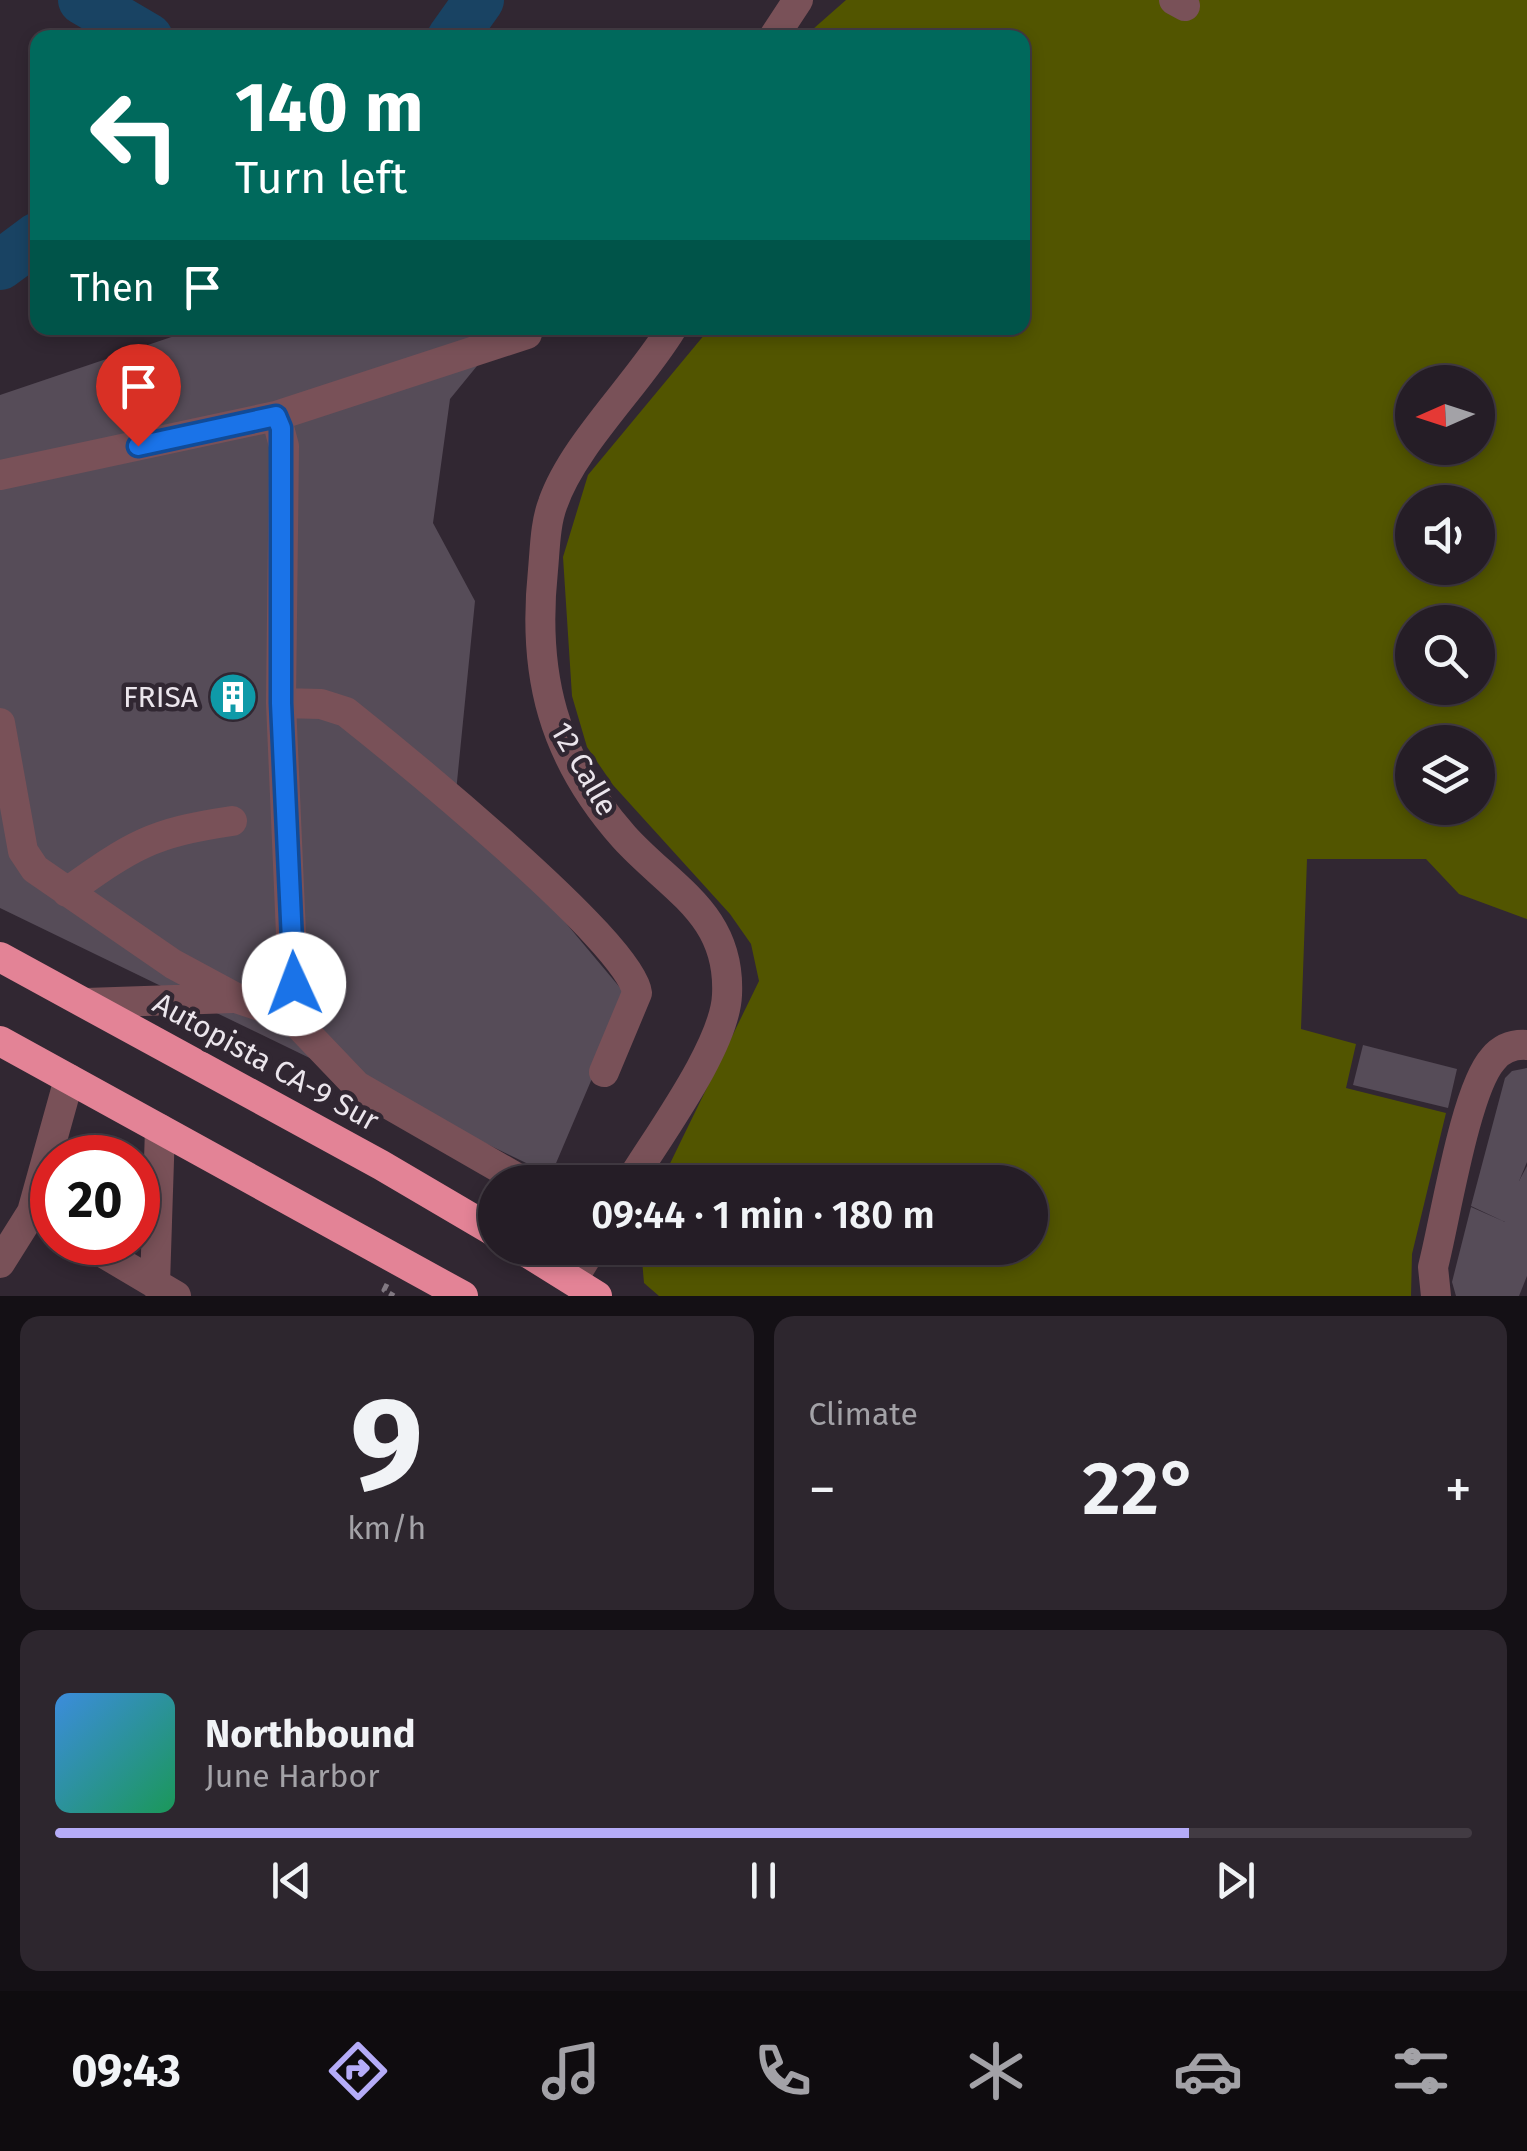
<!DOCTYPE html>
<html lang="en">
<head>
<meta charset="utf-8">
<style>
	:root { --surface:#251d26; --page:#2d262e; --text:#f1f3f6; --muted:#a3a2a7; --line:#423b43; --accent:#b5acf8 }
	body { margin:0; font-family:"Fira Sans",sans-serif; background:var(--page); color:var(--text); height:100vh; display:flex; flex-direction:column; font-size:38px; white-space:nowrap }
	* { box-sizing:border-box; margin:0 }
	p { font-size:32px; color:var(--muted) }
	.icon { flex:none; width:55px; height:55px; fill:none; stroke:currentColor; stroke-width:2; stroke-linecap:round; stroke-linejoin:round }
	.map { position:relative; height:1296px; overflow:hidden }
	.panel { display:flex; flex-direction:column; gap:20px; padding:20px; background:#141015; flex:1 }
	.panel>* { flex:none }
	.hud { position:absolute; left:30px; top:30px; width:1000px; height:305px; border-radius:20px; box-shadow:0 5px 15px #0003,0 0 0 2px var(--line); background:#00695c; color:#fff; overflow:hidden }
	.needle { width:65px; rotate:267deg }
	.fabs { position:absolute; left:1395px; top:365px; display:grid; gap:20px }
	.fabs a { display:grid; place-items:center; width:100px; height:100px; border-radius:50%; background:var(--surface); box-shadow:0 5px 15px #0003,0 0 0 2px var(--line); font-size:50px }
	.speed { position:absolute; left:30px; top:1135px; display:flex; gap:20px; font-size:50px; font-weight:700; text-align:center }
	.speed>* { display:grid; place-content:center; width:130px; height:130px; border-radius:50%; background:var(--surface); box-shadow:0 5px 15px #0003,0 0 0 2px var(--line); line-height:1 }
	.speed .limit { border:15px solid #d22; background:#fff; color:#111 }
	.pin { position:absolute; display:grid; place-items:center; width:85px; height:85px; color:#fff; margin:-102px -42px; border-radius:50% 50% 50% 0; rotate:-45deg; box-shadow:0 0 10px #0007 }
	.pin .icon { rotate:45deg }
	.me { position:absolute; width:110px; margin:-55px; rotate:358deg; stroke-linejoin:round; filter:drop-shadow(0 0 8px #0008) }
	.turn { display:flex; align-items:center; gap:35px; height:210px; padding:0 40px; font-size:45px }
	.turn .icon { width:130px; height:130px; stroke-width:2.5 }
	.turn b { display:block; font-size:70px; line-height:85px }
	.then { display:flex; align-items:center; height:95px; padding:0 40px; background:#0003; gap:20px; font-size:38px }
	.big { font-size:75px; font-weight:600; line-height:1.1 }
	.panel .tile { flex:1; display:flex; flex-direction:column; justify-content:center; gap:15px; min-width:0; padding:0 35px; border-radius:20px; background:var(--page) }
	.panel .dial { align-items:center; gap:0 }
	.dial b { font-size:130px; line-height:1 }
	.song { display:flex; align-items:center; gap:30px }
	.cover { width:120px; height:120px; border-radius:15px; background:linear-gradient(135deg,hsl(210 70% 55%),hsl(150 70% 35%)) }
	.played { height:10px; border-radius:5px; background:linear-gradient(90deg,var(--accent) 80%,var(--line) 80%) }
	.keys { display:flex; justify-content:space-around; direction:ltr }
	.heat { display:flex; justify-content:space-between; align-items:center; font-size:55px; direction:ltr }
	.panel .tiles { flex:1; display:grid; gap:20px; grid-template-columns:1fr 1fr }
	.tile:last-child { grid-column:span 2 }
	.trip { position:absolute; left:478px; top:1165px; width:570px; height:100px; border-radius:50px; background:var(--surface); box-shadow:0 5px 15px #0003,0 0 0 2px var(--line); font-weight:600; line-height:100px; text-align:center }
	.tabs { display:flex; height:160px; justify-content:space-around; align-items:center; background:#0f0c0f; color:var(--muted) }
	.tabs .icon { width:70px; height:70px }
	.tabs .current { color:var(--accent) }
	.tabs b { font-size:45px; color:var(--text) }
	.map>svg:first-child { display:block }
	.forest { fill:#525500; fill-rule:evenodd }
	.lines { fill:none; stroke-linecap:round; stroke-linejoin:round }
	.river { stroke:#194363; stroke-width:50 }
	.building { fill:#564c58 }
	.path { stroke:#817982; stroke-width:5; stroke-dasharray:8 5; stroke-linecap:butt }
	.minor { stroke:#795158; stroke-width:30 }
	.highway { stroke:#e38396; stroke-width:30 }
	.route-casing { stroke:#114b97; stroke-width:25 }
	.route { stroke:#1a73e8; stroke-width:18 }
	.labels { text-anchor:middle; dominant-baseline:central; stroke-width:9; stroke-linejoin:round; paint-order:stroke }
	.poi-label { font-size:30px; fill:#ebe5ec; stroke:#312732; text-anchor:end }
	.street-label { font-size:30px; fill:#ebe5ec; stroke:#312732 }
</style>
</head>
<body>
<div class="map">
<svg width="1527" height="1296" viewBox="0 0 1527 1296">
	<rect width="100%" height="100%" fill="#312732"/>
	<!-- forest -->
	<path class="forest" d="M846 0H1527V919L1459 894 1426 859H1307L1301 1029 1356 1044 1346 1088 1446 1113 1412 1254 1411 1296H659L644 1283 641 1248H1030V1182H661L759 981 751 944 730 914 613 785 587 747 572 696 563 557 588 475 710 328H1022V38L804 37ZM1412 382H1478V448H1412ZM1412 502H1478V568H1412ZM1412 622H1478V688H1412ZM1412 742H1478V808H1412Z"/>
	<g class="lines">
		<!-- river -->
		<path class="river" d="M83 0 148 38
			M452 38 479 0
			M0 265 38 237"/>
	</g>
	<!-- building -->
	<path class="building" d="M198 328H508L450 399 433 523 475 601 456 792 627 996 551 1175 0 908V395Z
		M1363 1045 1457 1069 1448 1108 1353 1085Z
		M1527 1068V1162L1519 1181 1527 1166V1276L1519 1296H1456L1452 1282 1471 1207 1505 1222 1471 1206 1505 1078 1512 1071Z"/>
	<g class="lines">
		<!-- path -->
		<path class="path" d="M387 1284 384 1290 394 1296"/>
		<!-- minor -->
		<path class="minor" d="M1174 0 1185 6
			M773 38 798 0
			M276 416 527 334
			M0 475 276 416 284 446 281 703 294 1003 290 1016
			M281 703 321 704 346 712C395 751 632 943 637 993L604 1072
			M0 723 23 851 35 869 173 964 236 998 290 1016 357 1086 524 1182
			M67 892C133 845 151 833 232 821
			M86 1003 233 998
			M630 1182C658 1136 725 1046 727 995 731 914 671 889 624 837 553 757 532 675 543 570 545 549 545 524 553 503 573 445 639 383 672 328
			M85 1242 176 1296
			M0 1263 32 1212 69 1079
			M573 1279 592 1248
			M155 1284 160 1129
			M1436 1296 1433 1267C1445 1221 1465 1090 1493 1059 1502 1048 1513 1044 1527 1045"/>
		<!-- highway -->
		<path class="highway" d="M0 957 381 1165 495 1232
			M0 1041 463 1296
			M520 1248 597 1296"/>
	</g>
	<g class="lines">
		<!-- route casing -->
		<g class="route-casing">
			<path id="route" d="M138 446 276 416 281 428V703L294 984"/>
		</g>
		<!-- route -->
		<use href="#route" class="route"/>
	</g>
	<!-- icons -->
	<defs>
		<g id="building-disc" transform="scale(2.5)"><circle r="9.5" fill="#0f9aa8" stroke="#312732"/><path d="M-4-6H4V6H1V3H-1V6H-4ZM-2.5-4.3h1.7v1.8h-1.7ZM.8-4.3h1.7v1.8H.8ZM-2.5-1h1.7V.8h-1.7ZM.8-1h1.7V.8H.8Z" fill="#fff"/></g>
	</defs>
	<g fill-rule="evenodd">
		<use href="#building-disc" x="233" y="697"/>
	</g>
	<g class="labels">
		<!-- poi labels -->
		<g class="poi-label">
			<text x="198" y="697">FRISA</text>
		</g>
		<!-- street labels -->
		<g class="street-label">
			<text transform="translate(584 769) rotate(60)">12 Calle</text>
			<text transform="translate(266 1062) rotate(29)">Autopista CA-9 Sur</text>
		</g>
	</g>
</svg>
<div class="fabs">
<a><svg class="needle" viewBox="-14 -14 28 28"><path d="M0-13l5 13h-10z" fill="#e53935"/><path d="M0 13l5-13h-10z" fill="#a3a2a7"/></svg></a>
<a><svg class="icon" aria-label="sound" viewBox="0 0 24 24"><path d="M4 9h4l5-4v14l-5-4H4zM17 9q2 3 0 6"/></svg></a>
<a><svg class="icon" aria-label="search" viewBox="0 0 24 24"><circle cx="10" cy="10" r="6"/><path d="M15 15l6 6"/></svg></a>
<a><svg class="icon" aria-label="layers" viewBox="0 0 24 24"><path d="M12 4l9 5-9 5-9-5zM3 14l9 5 9-5"/></svg></a>
</div>
<div class="speed"><div class="limit">20</div></div>
<div class="pin" style="left:138px;top:446px;background:#d93025"><svg class="icon" aria-label="arrive" viewBox="0 0 24 24"><path d="M6 21V4h12l-3 4 3 4H6"/></svg></div>
<svg class="me" style="left:294px;top:984px" viewBox="-20 -20 40 40"><circle r="19" fill="#fff"/><path d="M0-13L10 11 0 6-10 11z" fill="#1a73e8"/></svg>
<div class="trip">09:44 · 1 min · 180 m</div>
<div class="hud">
<div class="turn"><svg class="icon" aria-label="left" viewBox="0 0 24 24"><path d="M17 20v-9H6M10 6l-5 5 5 5"/></svg><div><b>140 m</b>Turn left</div></div>
<div class="then">Then<svg class="icon" aria-label="arrive" viewBox="0 0 24 24"><path d="M6 21V4h12l-3 4 3 4H6"/></svg></div>
</div>
</div>
<section class="panel">
<div class="tiles">
<div class="tile dial"><b>9</b><p>km/h</p></div>
<div class="tile"><p>Climate</p>
<div class="heat"><a>−</a><b class="big">22°</b><a>+</a></div>
</div>
<div class="tile">
<div class="song"><i class="cover"></i><div><b>Northbound</b><p>June Harbor</p></div></div>
<div class="played"></div>
<div class="keys"><svg class="icon" aria-label="previous" viewBox="0 0 24 24"><path d="M18 5L8 12l10 7zM5 5v14"/></svg><svg class="icon" aria-label="pause" viewBox="0 0 24 24"><path d="M8 5v14M16 5v14"/></svg><svg class="icon" aria-label="next" viewBox="0 0 24 24"><path d="M6 5l10 7-10 7zM19 5v14"/></svg></div>
</div>
</div>
</section>
<nav class="tabs">
<b>09:43</b>
<svg class="icon current" aria-label="directions" viewBox="0 0 24 24"><path d="M12 3l9 9-9 9-9-9zM9 14v-3h6M13 9l2 2-2 2"/></svg>
<svg class="icon" aria-label="music" viewBox="0 0 24 24"><path d="M9 18V5l10-2v13"/><circle cx="6" cy="18" r="3"/><circle cx="16" cy="16" r="3"/></svg>
<svg class="icon" aria-label="phone" viewBox="0 0 24 24"><path d="M5 4h4l2 5-3 2q2 4 5 5l2-3 5 2v4C11 20 4 13 5 4z"/></svg>
<svg class="icon" aria-label="climate" viewBox="0 0 24 24"><path d="M12 3v18M4 7l16 10M4 17L20 7"/></svg>
<svg class="icon" aria-label="car" viewBox="0 0 24 24"><path d="M5 17H2v-5l4-1 3-4h7l3 4 3 1v5h-3M9 17h6M6 11h13"/><circle cx="7" cy="17" r="2"/><circle cx="17" cy="17" r="2"/></svg>
<svg class="icon" aria-label="filters" viewBox="0 0 24 24"><path d="M4 7h16M4 17h16"/><circle cx="9" cy="7" r="2"/><circle cx="15" cy="17" r="2"/></svg>
</nav>
</body>
</html>
